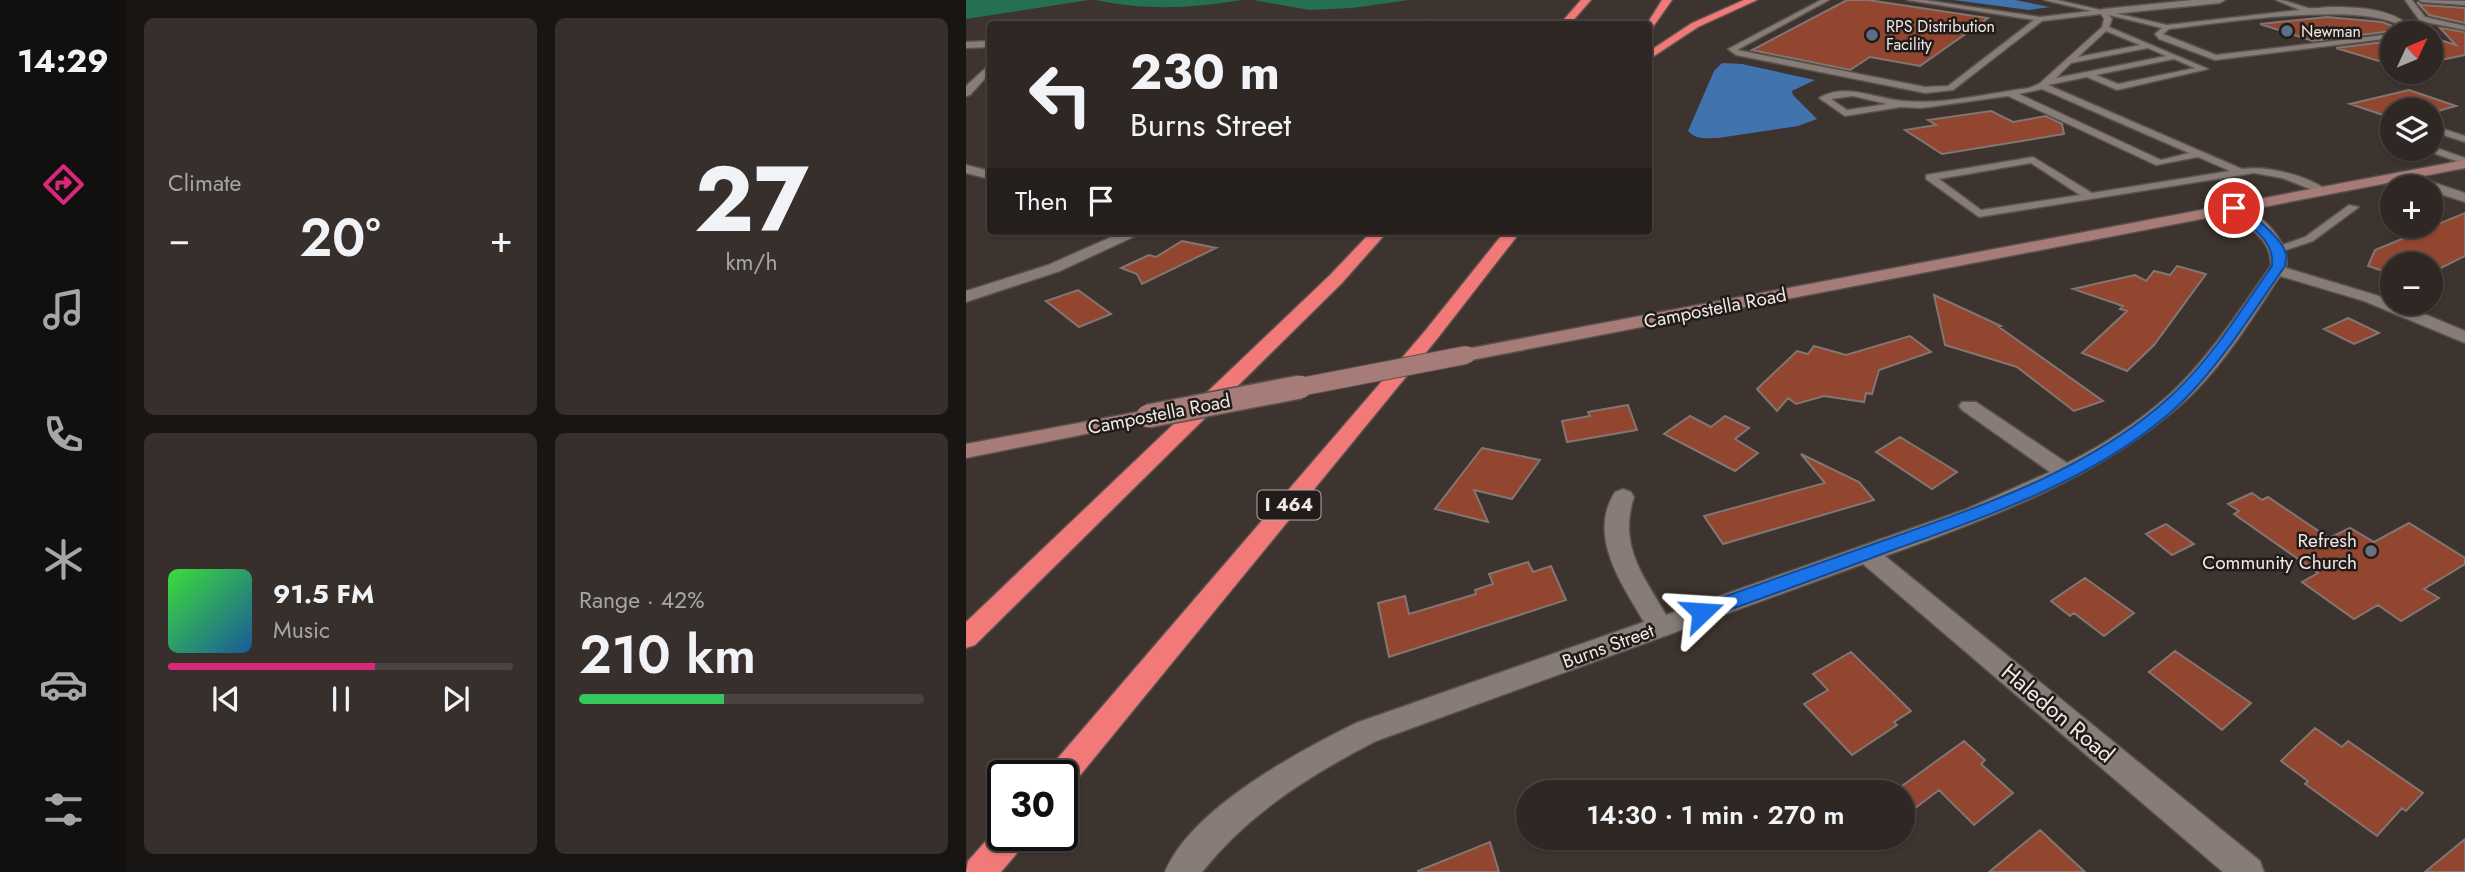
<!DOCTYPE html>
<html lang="en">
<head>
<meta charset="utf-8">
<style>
	:root { --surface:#2e2723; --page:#362f2b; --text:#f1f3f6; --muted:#a7a5a6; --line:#494441; --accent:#db2777 }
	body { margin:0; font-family:Jost,sans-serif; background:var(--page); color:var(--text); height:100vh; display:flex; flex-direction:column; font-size:26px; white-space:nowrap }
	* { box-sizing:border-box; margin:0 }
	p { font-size:23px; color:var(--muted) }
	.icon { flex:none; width:38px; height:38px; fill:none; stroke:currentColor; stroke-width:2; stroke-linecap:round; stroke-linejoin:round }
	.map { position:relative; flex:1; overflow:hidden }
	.sheet { display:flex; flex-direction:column; gap:18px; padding:18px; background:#191513; width:840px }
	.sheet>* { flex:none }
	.banner { position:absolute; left:21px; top:21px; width:665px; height:214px; border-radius:7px; box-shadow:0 2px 5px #0004,0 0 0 2px var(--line); background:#2e2723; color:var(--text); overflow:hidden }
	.needle { width:46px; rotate:46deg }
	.buttons { position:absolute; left:1414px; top:21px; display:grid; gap:14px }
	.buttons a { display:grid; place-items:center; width:63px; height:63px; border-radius:50%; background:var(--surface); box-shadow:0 2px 5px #0004,0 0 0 2px var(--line); font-size:35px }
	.speed { position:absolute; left:21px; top:760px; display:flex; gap:14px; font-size:35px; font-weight:700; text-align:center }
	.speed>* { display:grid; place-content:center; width:91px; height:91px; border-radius:50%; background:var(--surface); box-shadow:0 2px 5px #0004,0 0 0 2px var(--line); line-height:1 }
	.speed .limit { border:4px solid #111; border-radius:10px; background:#fff; color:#111 }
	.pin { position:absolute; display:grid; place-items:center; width:60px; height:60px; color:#fff; margin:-30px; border:4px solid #fff; border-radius:50%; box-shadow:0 2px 7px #0007 }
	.me { position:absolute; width:77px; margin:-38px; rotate:70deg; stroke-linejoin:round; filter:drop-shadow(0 0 5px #0008) }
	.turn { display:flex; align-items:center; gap:24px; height:147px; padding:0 28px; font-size:32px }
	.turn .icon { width:91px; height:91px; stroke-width:2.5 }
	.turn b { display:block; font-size:49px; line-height:60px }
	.then { display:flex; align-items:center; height:66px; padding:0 28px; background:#0003; gap:14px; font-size:26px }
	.big { font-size:52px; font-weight:600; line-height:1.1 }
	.sheet .card { flex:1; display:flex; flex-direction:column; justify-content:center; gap:10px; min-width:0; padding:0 24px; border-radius:10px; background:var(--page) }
	.sheet .dial { align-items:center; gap:0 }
	.dial b { font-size:91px; line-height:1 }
	.song { display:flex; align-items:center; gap:21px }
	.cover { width:84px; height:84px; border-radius:10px; background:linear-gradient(135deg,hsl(120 70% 55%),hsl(210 70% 35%)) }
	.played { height:7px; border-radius:4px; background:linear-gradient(90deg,var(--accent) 60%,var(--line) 60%) }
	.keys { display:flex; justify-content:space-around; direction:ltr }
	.heat { display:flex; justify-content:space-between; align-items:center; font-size:38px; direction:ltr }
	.charge { height:10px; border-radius:5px; background:linear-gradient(90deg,#34c759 42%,var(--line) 0) }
	.sheet .tiles { flex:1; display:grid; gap:18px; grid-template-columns:repeat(2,1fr) }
	.trip { position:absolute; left:550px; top:780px; width:399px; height:70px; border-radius:35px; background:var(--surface); box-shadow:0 2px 5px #0004,0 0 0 2px var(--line); font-weight:600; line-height:70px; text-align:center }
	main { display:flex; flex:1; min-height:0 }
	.menu { display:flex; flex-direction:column; width:126px; justify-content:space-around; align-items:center; background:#12100e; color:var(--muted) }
	.menu .icon { width:49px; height:49px }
	.menu .selected { color:var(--accent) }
	.menu b { font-size:32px; color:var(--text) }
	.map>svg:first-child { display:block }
	.forest { fill:#256f52 }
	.water { fill:#4173af }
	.building { fill:#92462f; stroke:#827672; stroke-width:2 }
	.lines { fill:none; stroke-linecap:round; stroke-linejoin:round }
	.lane-casing { stroke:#59514d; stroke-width:3 }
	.street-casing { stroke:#59514d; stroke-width:3 }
	.secondary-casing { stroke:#59514d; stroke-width:3 }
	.highway-casing { stroke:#59514d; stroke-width:3 }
	.lane { fill:#877c76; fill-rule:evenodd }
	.street { fill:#877c76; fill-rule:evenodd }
	.secondary { fill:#a77b77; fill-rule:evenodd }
	.highway { fill:#f17a78; fill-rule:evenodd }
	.secondary-bridge-far1-casing { stroke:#59514d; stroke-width:20; stroke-linecap:butt }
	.secondary-bridge-casing { stroke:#59514d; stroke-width:26; stroke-linecap:butt }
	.secondary-bridge-far1 { stroke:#a77b77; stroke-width:18 }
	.secondary-bridge { stroke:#a77b77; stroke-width:23 }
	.route { fill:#1a73e8; stroke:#114b97; stroke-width:2 }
	.service-dot { fill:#5c6f8a; stroke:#211c1a; stroke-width:2.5 }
	.worship-dot { fill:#6b7280; stroke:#211c1a; stroke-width:2.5 }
	.labels { text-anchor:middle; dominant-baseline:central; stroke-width:5; stroke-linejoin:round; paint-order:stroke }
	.far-poi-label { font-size:16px; fill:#f0e9e6; stroke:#211c1a; text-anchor:start }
	.shield { fill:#211c1a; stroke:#b2aca9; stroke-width:2 }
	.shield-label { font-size:18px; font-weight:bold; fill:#f0e9e6 }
	.street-label { font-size:19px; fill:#f0e9e6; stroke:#211c1a }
	.poi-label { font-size:19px; fill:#f0e9e6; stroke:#211c1a; text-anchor:end }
	.near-street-label { font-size:23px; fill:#f0e9e6; stroke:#211c1a }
</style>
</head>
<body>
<main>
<nav class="menu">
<b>14:29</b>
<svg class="icon selected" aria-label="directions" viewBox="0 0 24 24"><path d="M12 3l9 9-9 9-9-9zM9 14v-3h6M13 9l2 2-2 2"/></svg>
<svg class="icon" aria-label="music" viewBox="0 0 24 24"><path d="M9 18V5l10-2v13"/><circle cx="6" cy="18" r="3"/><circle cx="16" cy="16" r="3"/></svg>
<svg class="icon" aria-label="phone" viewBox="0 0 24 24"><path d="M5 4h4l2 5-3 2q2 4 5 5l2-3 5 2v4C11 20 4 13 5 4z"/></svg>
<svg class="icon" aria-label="climate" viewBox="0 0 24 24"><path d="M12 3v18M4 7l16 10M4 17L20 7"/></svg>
<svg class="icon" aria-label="car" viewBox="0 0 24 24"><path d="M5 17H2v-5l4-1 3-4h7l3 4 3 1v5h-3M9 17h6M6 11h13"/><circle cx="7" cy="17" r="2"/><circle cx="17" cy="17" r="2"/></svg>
<svg class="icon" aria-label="filters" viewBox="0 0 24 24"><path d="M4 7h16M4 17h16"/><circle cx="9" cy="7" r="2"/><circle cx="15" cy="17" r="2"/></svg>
</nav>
<section class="sheet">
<div class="tiles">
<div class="card"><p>Climate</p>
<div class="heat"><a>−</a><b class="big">20°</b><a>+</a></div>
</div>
<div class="card dial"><b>27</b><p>km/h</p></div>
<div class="card">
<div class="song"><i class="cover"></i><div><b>91.5 FM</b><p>Music</p></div></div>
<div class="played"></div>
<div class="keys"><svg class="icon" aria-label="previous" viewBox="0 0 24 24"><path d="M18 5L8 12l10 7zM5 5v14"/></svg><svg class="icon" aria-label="pause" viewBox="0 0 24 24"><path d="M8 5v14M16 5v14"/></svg><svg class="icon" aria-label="next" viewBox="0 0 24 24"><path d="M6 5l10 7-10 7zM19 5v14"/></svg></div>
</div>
<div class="card"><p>Range · 42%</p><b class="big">210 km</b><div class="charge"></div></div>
</div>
</section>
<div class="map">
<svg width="1499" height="872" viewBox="0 0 1499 872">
	<rect width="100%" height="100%" fill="#3d342f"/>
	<!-- forest -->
	<path class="forest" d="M0 0H123L0 19Z
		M130 0H276C226 8 180 11 130 0Z
		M287 0H443L386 8 343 10Z"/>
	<!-- water -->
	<path class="water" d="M987 0H1049L1084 7 1063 10Z
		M756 63 776 64 849 80 826 91 827 95 851 119 832 126 752 138C741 138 730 140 722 131L748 71Z"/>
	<!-- building -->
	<path class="building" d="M881 0H902L1022 18 954 66 904 57 884 70 786 50Z
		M1451 2 1456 5 1499 8V23L1463 15Z
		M1361 17 1416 22 1432 28 1428 33 1426 31 1347 41 1294 24Z
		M1474 28 1499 32V55L1465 62V37L1490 45Z
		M1426 41V65L1370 48Z
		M1443 90 1490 106 1465 113V110H1426V118L1384 104Z
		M1025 111 1047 122 1080 116 1096 124 1098 134 976 154 939 130 970 125 962 120Z
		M1499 213V256L1465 273V264H1426V274L1402 266 1409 250Z
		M216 241 250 248 176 284 171 274 155 268 183 255 190 257Z
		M1211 266 1240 274 1188 345 1161 371 1116 353 1161 311 1154 309 1157 306 1107 289 1169 275 1180 281 1188 271 1204 275Z
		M112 290 145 314 113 327 80 301Z
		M968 295 1035 326 1033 327 1137 401 1108 411 1051 367 979 345Z
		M1382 318 1413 333 1388 344 1358 329Z
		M944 336 965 352 913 370 906 394 900 393 898 402 858 396 830 404 822 398 811 411 791 389 831 351 842 354 848 346 880 355Z
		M662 405 671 430 601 442 596 421 624 416 622 412Z
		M724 416 745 427 759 416 783 428 769 439 792 453 769 471 698 434Z
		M934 437 991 472 966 489 910 452Z
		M516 448 574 460 546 499 508 490 522 522 469 509Z
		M835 454 893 482 908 500 757 544 738 516 859 483Z
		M1286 493 1296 500 1302 497 1363 538 1384 528 1408 542 1443 523 1499 558V564L1458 589 1473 598 1435 621 1412 605 1388 619 1336 582 1352 573 1268 514 1273 511 1262 504Z
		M1200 524 1228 544 1206 555 1180 534Z
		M562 562 567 572 585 566 600 600 423 657 412 603 439 596 443 614 510 594 509 590 527 584 523 574Z
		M1119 578 1168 613 1138 636 1108 613 1104 616 1085 601Z
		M1209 651 1285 703 1256 730 1183 672Z
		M885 652 945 711 928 722 931 725 886 755 838 704 862 690 847 674Z
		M1349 728 1376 747 1382 741 1457 793 1440 811 1436 808 1411 836 1339 784 1342 781 1315 761Z
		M998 741 1019 760 1015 764 1047 793 1008 825 973 790 936 818V786Z
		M1074 830 1119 872H1023Z
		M1499 839V872H1459Z
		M524 842 533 872H452V871Z"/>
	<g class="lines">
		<!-- lane casing -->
		<g class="lane-casing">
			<path id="lane" d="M855 0H863L771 50 959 87 982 86 1068 20 941 0H958L1074 17 1125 11 1078 0H1091L1201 25 1334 10 1310 0C1322 0 1330 5 1342 8 1349 9 1357 7 1364 7 1391 7 1425 8 1445 27L1439 33H1431L1437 27C1395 0 1257 23 1203 29L1197 34 1250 55 1426 34V38L1249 60 1193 39 1189 34 1196 28 1143 15 1146 19 1143 27 1242 69 1151 90 1121 77 1082 85 1276 169C1301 165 1343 176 1362 191L1357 194 1316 178 1288 173 1013 217 960 179V175L1067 157 1126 193 1264 171 1232 157 1190 165 1042 96 956 108 935 107 879 116 853 98C879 82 910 99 938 101 978 105 1023 93 1063 88L1073 84 1136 27 1138 19 1135 14 1076 21 987 90 959 93 770 55 762 49ZM1140 31 1174 45 1112 57ZM1182 48 1200 56 1090 78 1105 63ZM1208 59 1229 68 1152 84 1130 75ZM1076 89 1223 153 1195 160 1053 94ZM887 96 921 104 881 110 865 99ZM1065 163 1114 195 1015 210 973 179Z
				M1439 0H1446L1459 17 1499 26V30L1454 21Z
				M1453 0 1499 1V5L1456 2Z
				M1465 125 1499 136V142L1465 131Z
				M1426 126V134L1421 131Z
				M1465 146 1499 158V164L1461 151 1459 149H1465Z
				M1383 205 1393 207 1347 241 1311 253 1305 249 1339 237Z"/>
		</g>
		<!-- street casing -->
		<g class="street-casing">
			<path id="street" d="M1227 0H1259L1254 3 1137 15 1132 12 1137 9Z
				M465 20 469 24H458Z
				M24 41V47L0 48V42Z
				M24 64V73L4 95 0 96V86Z
				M0 165 24 171V179L0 173Z
				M1436 172 1499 193V202L1465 191V187H1455L1431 179V173Z
				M1268 204C1293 210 1325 241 1320 268L1426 300V303H1432L1499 331V343L1398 301 1314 276C1285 320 1256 368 1217 403 1132 478 1025 518 919 556L1294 861 1298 872H1257L897 564 410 741C344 775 283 813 236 872H199C225 809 331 752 390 723L678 622C656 584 621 536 649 492L657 489 665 492 668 497C652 545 677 575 700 615L998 510 1084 472 996 410 993 406 996 402H1010L1101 463C1137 445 1174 421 1204 394 1244 357 1274 309 1305 266 1305 234 1279 229 1261 208Z
				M159 231H180L94 271 0 302V291L82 265Z"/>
		</g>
		<!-- secondary casing -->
		<g class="secondary-casing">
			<path id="secondary" d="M1499 160V168L500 361 491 355 500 349Z
				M182 410 189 412 192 416 189 420 0 458V444Z"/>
		</g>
		<!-- highway casing -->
		<g class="highway-casing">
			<path id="highway" d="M615 0H625L604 24H594Z
				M696 0H706L682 34 681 24Z
				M778 0H791L732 27 682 60V52L726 23Z
				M406 231H422L376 283 9 645 0 648V622L364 275Z
				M539 231H555L471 339 107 784 96 788V775H81L85 766 459 331Z
				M35 824H37V835H62L57 846 35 872H0L2 861Z"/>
		</g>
		<!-- lane -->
		<use href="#lane" class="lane"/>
		<!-- street -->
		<use href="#street" class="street"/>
		<!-- secondary -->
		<use href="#secondary" class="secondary"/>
		<!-- highway -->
		<use href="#highway" class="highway"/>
		<!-- secondary-bridge-far1 casing -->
		<g class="secondary-bridge-far1-casing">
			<path id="secondary-bridge-far1" d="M324 389 500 355"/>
		</g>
		<!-- secondary-bridge casing -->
		<g class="secondary-bridge-casing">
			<path id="secondary-bridge" d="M182 416 334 387"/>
		</g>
		<!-- secondary-bridge-far1 -->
		<use href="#secondary-bridge-far1" class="secondary-bridge-far1"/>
		<!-- secondary-bridge -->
		<use href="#secondary-bridge" class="secondary-bridge"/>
	</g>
	<!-- route -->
	<path class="route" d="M1264 206C1278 204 1317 239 1320 254 1321 258 1319 262 1319 266 1287 312 1257 361 1217 401 1139 476 1027 514 927 550 866 573 805 595 743 617L736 619 729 617 727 612 729 607C793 584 856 562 919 540 1019 505 1127 468 1206 395 1246 358 1275 310 1306 266 1309 239 1283 226 1264 210Z"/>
	<!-- markers -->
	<g class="service-dot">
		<circle cx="1321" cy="31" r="7"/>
		<circle cx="906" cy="35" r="7"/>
	</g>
	<circle class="worship-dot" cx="1405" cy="551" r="7"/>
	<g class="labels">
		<!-- far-poi labels -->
		<g class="far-poi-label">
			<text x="920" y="26">RPS Distribution<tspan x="920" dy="18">Facility</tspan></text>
			<text x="1335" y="31">Newman</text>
		</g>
		<!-- shield labels -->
		<rect class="shield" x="291.5" y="490.5" width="63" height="29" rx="5"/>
		<g class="shield-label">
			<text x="323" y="505">I 464</text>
		</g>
		<!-- street labels -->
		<g class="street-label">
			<text transform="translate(749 308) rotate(-11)">Campostella Road</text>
			<text transform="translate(193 414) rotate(-11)">Campostella Road</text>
			<text transform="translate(642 646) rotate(-20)">Burns Street</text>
		</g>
		<!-- poi labels -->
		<g class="poi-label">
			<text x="1391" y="540">Refresh<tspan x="1391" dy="22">Community Church</tspan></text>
		</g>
		<!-- near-street labels -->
		<g class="near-street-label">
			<text transform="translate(1092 713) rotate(40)">Haledon Road</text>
		</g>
	</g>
</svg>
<div class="buttons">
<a><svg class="needle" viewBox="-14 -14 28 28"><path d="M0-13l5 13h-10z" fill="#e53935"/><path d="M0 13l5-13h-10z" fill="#a7a5a6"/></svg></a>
<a><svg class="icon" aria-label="layers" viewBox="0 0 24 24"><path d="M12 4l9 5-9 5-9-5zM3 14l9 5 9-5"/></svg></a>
<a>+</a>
<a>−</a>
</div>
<div class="speed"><div class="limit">30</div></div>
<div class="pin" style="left:1268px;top:208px;background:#d93025"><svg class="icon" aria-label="arrive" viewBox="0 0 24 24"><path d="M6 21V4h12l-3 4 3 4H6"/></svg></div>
<svg class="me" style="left:736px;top:612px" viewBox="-20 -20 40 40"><path d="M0-17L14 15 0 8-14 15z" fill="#1a73e8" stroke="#fff" stroke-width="4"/></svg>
<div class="trip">14:30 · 1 min · 270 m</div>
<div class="banner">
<div class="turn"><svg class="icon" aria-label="left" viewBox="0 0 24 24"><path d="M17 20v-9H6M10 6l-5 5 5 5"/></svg><div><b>230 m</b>Burns Street</div></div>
<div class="then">Then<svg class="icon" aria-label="arrive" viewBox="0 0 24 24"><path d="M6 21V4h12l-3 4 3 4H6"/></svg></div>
</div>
</div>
</main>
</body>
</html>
